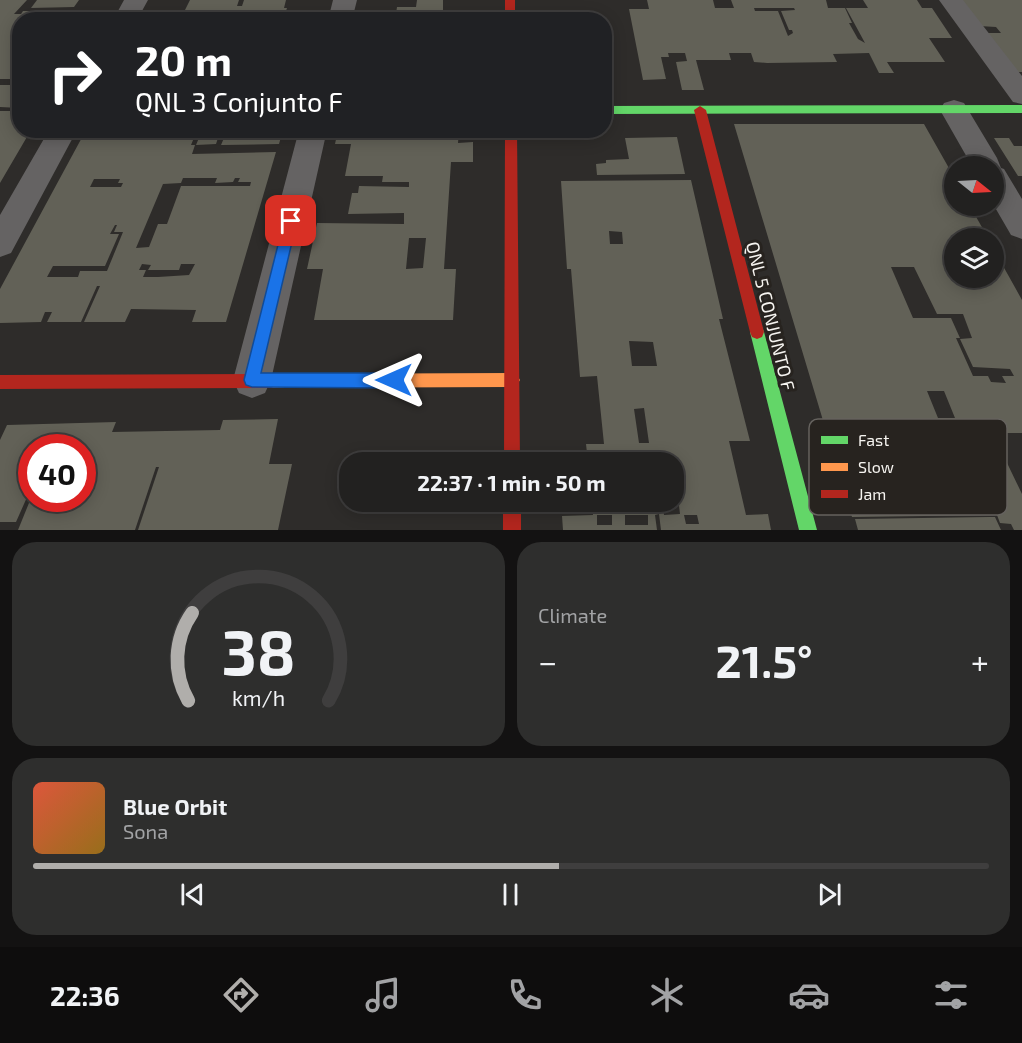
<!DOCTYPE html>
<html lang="en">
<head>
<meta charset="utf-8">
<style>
	:root { --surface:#222120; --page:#2e2e2d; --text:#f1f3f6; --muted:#a2a3a5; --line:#3f3e3e; --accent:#b0aeab }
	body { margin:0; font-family:"Exo 2",sans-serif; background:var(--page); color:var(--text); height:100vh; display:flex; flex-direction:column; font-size:22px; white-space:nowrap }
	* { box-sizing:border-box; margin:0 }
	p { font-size:20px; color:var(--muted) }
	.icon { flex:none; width:33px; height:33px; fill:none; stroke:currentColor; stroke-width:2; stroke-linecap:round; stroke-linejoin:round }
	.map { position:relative; height:530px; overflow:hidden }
	.side { display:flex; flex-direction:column; gap:12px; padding:12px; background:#131212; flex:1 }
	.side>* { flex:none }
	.hud { position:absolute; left:12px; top:12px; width:600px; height:126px; border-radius:24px; box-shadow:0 3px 15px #0003,0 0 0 2px var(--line); background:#202124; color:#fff; overflow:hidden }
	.needle { width:39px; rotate:108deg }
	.controls { position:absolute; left:944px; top:156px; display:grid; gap:12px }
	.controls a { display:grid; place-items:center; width:60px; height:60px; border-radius:50%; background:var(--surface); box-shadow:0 3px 15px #0003,0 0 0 2px var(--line); font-size:30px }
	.speed { position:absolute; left:18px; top:434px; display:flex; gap:12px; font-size:30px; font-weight:700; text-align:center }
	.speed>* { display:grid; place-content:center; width:78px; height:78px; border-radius:50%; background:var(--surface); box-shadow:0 3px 15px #0003,0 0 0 2px var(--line); line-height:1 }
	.speed .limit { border:9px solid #d22; background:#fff; color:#111 }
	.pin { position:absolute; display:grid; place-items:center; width:51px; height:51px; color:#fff; margin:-26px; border-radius:12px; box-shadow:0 3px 9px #0006 }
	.me { position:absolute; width:66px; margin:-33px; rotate:270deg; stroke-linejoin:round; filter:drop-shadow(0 0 4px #0008) }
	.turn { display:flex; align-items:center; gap:21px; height:126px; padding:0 24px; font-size:27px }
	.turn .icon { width:78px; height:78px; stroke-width:2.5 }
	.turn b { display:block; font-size:42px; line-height:51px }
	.big { font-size:45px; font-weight:700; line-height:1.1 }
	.side .card { flex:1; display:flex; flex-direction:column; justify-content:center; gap:9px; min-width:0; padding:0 21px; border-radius:24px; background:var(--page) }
	.side .dial { align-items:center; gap:0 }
	.dial svg { height:156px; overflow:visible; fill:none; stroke:var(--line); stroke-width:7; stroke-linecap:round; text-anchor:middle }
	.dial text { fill:var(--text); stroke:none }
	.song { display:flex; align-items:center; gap:18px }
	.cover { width:72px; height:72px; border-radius:9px; background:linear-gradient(135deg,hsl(10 70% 55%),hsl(40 70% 35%)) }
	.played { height:6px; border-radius:3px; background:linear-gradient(90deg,var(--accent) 55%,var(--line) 55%) }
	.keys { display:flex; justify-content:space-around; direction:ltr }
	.heat { display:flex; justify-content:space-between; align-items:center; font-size:33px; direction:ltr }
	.side .tiles { flex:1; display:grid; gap:12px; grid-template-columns:1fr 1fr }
	.card:last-child { grid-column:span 2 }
	.trip { position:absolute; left:339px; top:452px; width:345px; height:60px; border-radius:24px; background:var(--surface); box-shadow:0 3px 15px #0003,0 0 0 2px var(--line); font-weight:700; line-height:60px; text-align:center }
	.dock { display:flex; height:96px; justify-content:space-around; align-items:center; background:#0e0d0d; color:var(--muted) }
	.dock .icon { width:42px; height:42px }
	.dock .current { color:var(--accent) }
	.dock b { font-size:27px; color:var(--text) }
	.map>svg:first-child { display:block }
	.building { fill:#626157; fill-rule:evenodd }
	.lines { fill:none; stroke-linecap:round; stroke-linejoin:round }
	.street { fill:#656363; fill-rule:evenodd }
	.fast { fill:#63d668; fill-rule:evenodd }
	.slow { fill:#ff974d; fill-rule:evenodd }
	.jam { fill:#b3261e; fill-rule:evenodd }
	.route { fill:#1a73e8; stroke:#114b97; stroke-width:1.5 }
	.labels { text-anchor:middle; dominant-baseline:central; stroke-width:6; stroke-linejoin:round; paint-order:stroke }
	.street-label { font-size:18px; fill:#f6f4f0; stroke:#27231f }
	.key { fill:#27231f; stroke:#65625e; stroke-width:1.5 }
	.key-label { font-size:16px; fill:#f6f4f0 }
</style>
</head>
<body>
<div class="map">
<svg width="1022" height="530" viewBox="0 0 1022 530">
	<rect width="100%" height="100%" fill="#2e2c2a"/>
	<!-- building -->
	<path class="building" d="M0 0H27L14 14H21L23 11H71L65 20H20V47L16 51H20V79H0Z
		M37 0H79L74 7 31 8Z
		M190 0H239L237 6H242L244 0H286L284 8H287L283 20H180Z
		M417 0H443V10H447V20H395L397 7H416Z
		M647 0H713L715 8H734L731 0H826L828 8H845L852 23H849L858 39 865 43 846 8H868L863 0H917L922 8H932L952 38H929L945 62H887L894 73H879L869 53 833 54 837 62 767 63 754 62 751 53H729L731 60H696L704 90H682L676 62 687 61 685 53H668L669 57H661L666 79 643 80 629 9H649ZM754 8H794L795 10 781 11 789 30H792L793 33 788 36 778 11H755Z
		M960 0H1022V72H1012L984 33H1001L996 27 979 26Z
		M20 80V108L0 107V85H16Z
		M0 111H20V130H31L0 183Z
		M734 124H924L954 177V206H970L988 238H954V278H993V248L1022 300V433H996L990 420H979L988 440H996L1022 494V530H1014L1011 524 1000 523 997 515 852 517ZM891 267H914L937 314H963L972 338 960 339 973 367 1010 369 1014 376H1002L1006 383 991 382 988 376H973L956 338H960L951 318H913ZM927 391H944L955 418H938ZM927 440H938L952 476 941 477Z
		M86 130H173L170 138 164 140H173L177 130H283L279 144 221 145 224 138H218L216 144 196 145 201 133H196L191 145H195L192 154 276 152 226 322H192L196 310 131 309 125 322H84L100 286H97L81 322H47L52 312H45L41 322 0 323V289ZM183 178H217L215 183 233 182 235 178H240L238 182H251L250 186H181L167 224H158L149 247 136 248 163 184 181 183ZM94 179H120L118 183H123L121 187H90ZM115 225H117L114 232H123L107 271H80L78 277H47L53 266H105L119 234H110ZM142 264 151 265 148 270H179L181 264H195L189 275 158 277H143L146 270H139Z
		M338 130H459L458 143 473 142V162H451L444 269H456L453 320H314L323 269H307L317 223 404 224V213L348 214 352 193H358L359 186 409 187V182H382L383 176H345L351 144H335ZM409 238H426L423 268 406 269Z
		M677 137 685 174 597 175 596 164 606 163V160L629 159 625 138Z
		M994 138H1009L1014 146H1022V176H1018Z
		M691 180 723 319H719L750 441H729L746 515 768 514 771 530H661L659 514 655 515 657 530H563L562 516 593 515 591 501H662L664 515 680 514 674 462 671 460 588 462 586 444H604L597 376 580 377 571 269H567L561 181ZM609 231 622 232 623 244H610ZM629 341 653 342 657 366H632ZM644 408 649 443H639L634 409ZM597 515H612V525H597ZM625 515H648V525H625ZM684 515H697L699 524H686Z
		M278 419 269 464H292L278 530H138L159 467H156L135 530H18L31 498H82V447H32V486L16 522H0V440L7 425 116 422 112 432 220 430 223 420Z
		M989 517H995L1001 530H858L855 519Z"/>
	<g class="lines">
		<!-- street -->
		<path class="street" d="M124 0H148L137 20H113Z
			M333 0H357L352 20H328Z
			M939 0H963L1022 76V104L1013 102Z
			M954 100 964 103 997 158 1001 168 1004 169 1022 199V239L1011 235 993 204V166H972L940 110 944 103Z
			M49 130H77L11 253 0 257V215Z
			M299 130H327L271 380 265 393 252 398 239 393 233 380Z"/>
		<!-- fast -->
		<path class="fast" d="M1022 105V113L604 114V106Z
			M757 325 762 327 764 332 817 530H799L750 332 752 327Z"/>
		<!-- slow -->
		<path class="slow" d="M512 373 517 375 520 380 517 385 512 387 271 388 266 386 263 381 266 376 271 374Z"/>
		<!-- jam -->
		<path class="jam" d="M505 0H515V20H505Z
			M700 106 706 110 764 332 762 337 757 339 752 337 750 332 694 110Z
			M505 130H517L520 462H504Z
			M271 374 276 376 279 381 276 386 271 388 0 389V375Z
			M503 501H521V530H503Z"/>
	</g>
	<!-- route -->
	<path class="route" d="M291 216 297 221 261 373H394L399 375 401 380 399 385 394 388 252 387 246 385 244 380 284 221Z"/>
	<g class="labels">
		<!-- street labels -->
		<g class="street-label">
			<text transform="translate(771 316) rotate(76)">QNL 5 CONJUNTO F</text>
		</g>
	</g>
	<!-- legend -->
	<rect x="809" y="419" width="198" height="96" rx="9" class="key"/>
	<rect x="821" y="436" width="27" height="8" fill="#63d668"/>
	<rect x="821" y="463" width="27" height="8" fill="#ff974d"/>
	<rect x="821" y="490" width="27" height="8" fill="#b3261e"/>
	<g class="key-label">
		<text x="858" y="446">Fast</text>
		<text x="858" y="473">Slow</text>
		<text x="858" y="500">Jam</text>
	</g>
</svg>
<div class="controls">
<a><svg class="needle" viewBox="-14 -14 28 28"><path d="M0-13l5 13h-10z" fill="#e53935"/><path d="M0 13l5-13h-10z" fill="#a2a3a5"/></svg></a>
<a><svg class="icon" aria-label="layers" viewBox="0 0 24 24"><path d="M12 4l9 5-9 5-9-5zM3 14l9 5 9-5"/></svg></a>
</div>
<div class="speed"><div class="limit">40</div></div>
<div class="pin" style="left:291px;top:221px;background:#d93025"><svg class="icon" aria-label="arrive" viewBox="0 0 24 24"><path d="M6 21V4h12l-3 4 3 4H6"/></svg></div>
<svg class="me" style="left:394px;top:380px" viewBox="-20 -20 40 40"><path d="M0-17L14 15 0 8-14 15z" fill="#1a73e8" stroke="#fff" stroke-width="4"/></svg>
<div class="trip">22:37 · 1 min · 50 m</div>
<div class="hud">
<div class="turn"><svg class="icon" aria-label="right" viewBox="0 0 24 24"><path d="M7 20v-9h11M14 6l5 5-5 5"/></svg><div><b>20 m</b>QNL 3 Conjunto F</div></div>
</div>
</div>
<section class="side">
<div class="tiles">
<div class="card dial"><svg viewBox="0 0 100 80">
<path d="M14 69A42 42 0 1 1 86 69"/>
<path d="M14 69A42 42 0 0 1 16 24" stroke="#b0aeab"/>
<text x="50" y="56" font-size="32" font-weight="700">38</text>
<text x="50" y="72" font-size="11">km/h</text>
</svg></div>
<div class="card"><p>Climate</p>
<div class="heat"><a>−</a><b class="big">21.5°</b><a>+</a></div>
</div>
<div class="card">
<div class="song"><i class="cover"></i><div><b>Blue Orbit</b><p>Sona</p></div></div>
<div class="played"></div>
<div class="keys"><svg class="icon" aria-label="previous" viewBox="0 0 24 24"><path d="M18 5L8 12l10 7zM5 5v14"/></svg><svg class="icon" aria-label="pause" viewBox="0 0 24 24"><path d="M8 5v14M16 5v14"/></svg><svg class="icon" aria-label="next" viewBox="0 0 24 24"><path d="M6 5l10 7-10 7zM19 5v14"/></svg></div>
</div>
</div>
</section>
<nav class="dock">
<b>22:36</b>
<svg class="icon current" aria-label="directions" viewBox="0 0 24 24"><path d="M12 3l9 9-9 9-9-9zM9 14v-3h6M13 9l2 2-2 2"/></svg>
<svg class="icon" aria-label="music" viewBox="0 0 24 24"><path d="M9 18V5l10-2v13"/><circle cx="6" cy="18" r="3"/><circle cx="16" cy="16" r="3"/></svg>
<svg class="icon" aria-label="phone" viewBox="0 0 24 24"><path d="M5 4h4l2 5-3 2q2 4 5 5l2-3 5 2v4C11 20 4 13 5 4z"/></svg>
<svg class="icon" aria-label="climate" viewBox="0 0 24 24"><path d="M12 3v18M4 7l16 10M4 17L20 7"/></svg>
<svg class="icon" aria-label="car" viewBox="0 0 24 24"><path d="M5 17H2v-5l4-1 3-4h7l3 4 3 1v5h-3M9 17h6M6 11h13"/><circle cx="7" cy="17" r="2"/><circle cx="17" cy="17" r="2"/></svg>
<svg class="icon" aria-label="filters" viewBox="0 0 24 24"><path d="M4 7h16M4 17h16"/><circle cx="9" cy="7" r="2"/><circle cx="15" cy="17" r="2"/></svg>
</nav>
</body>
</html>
